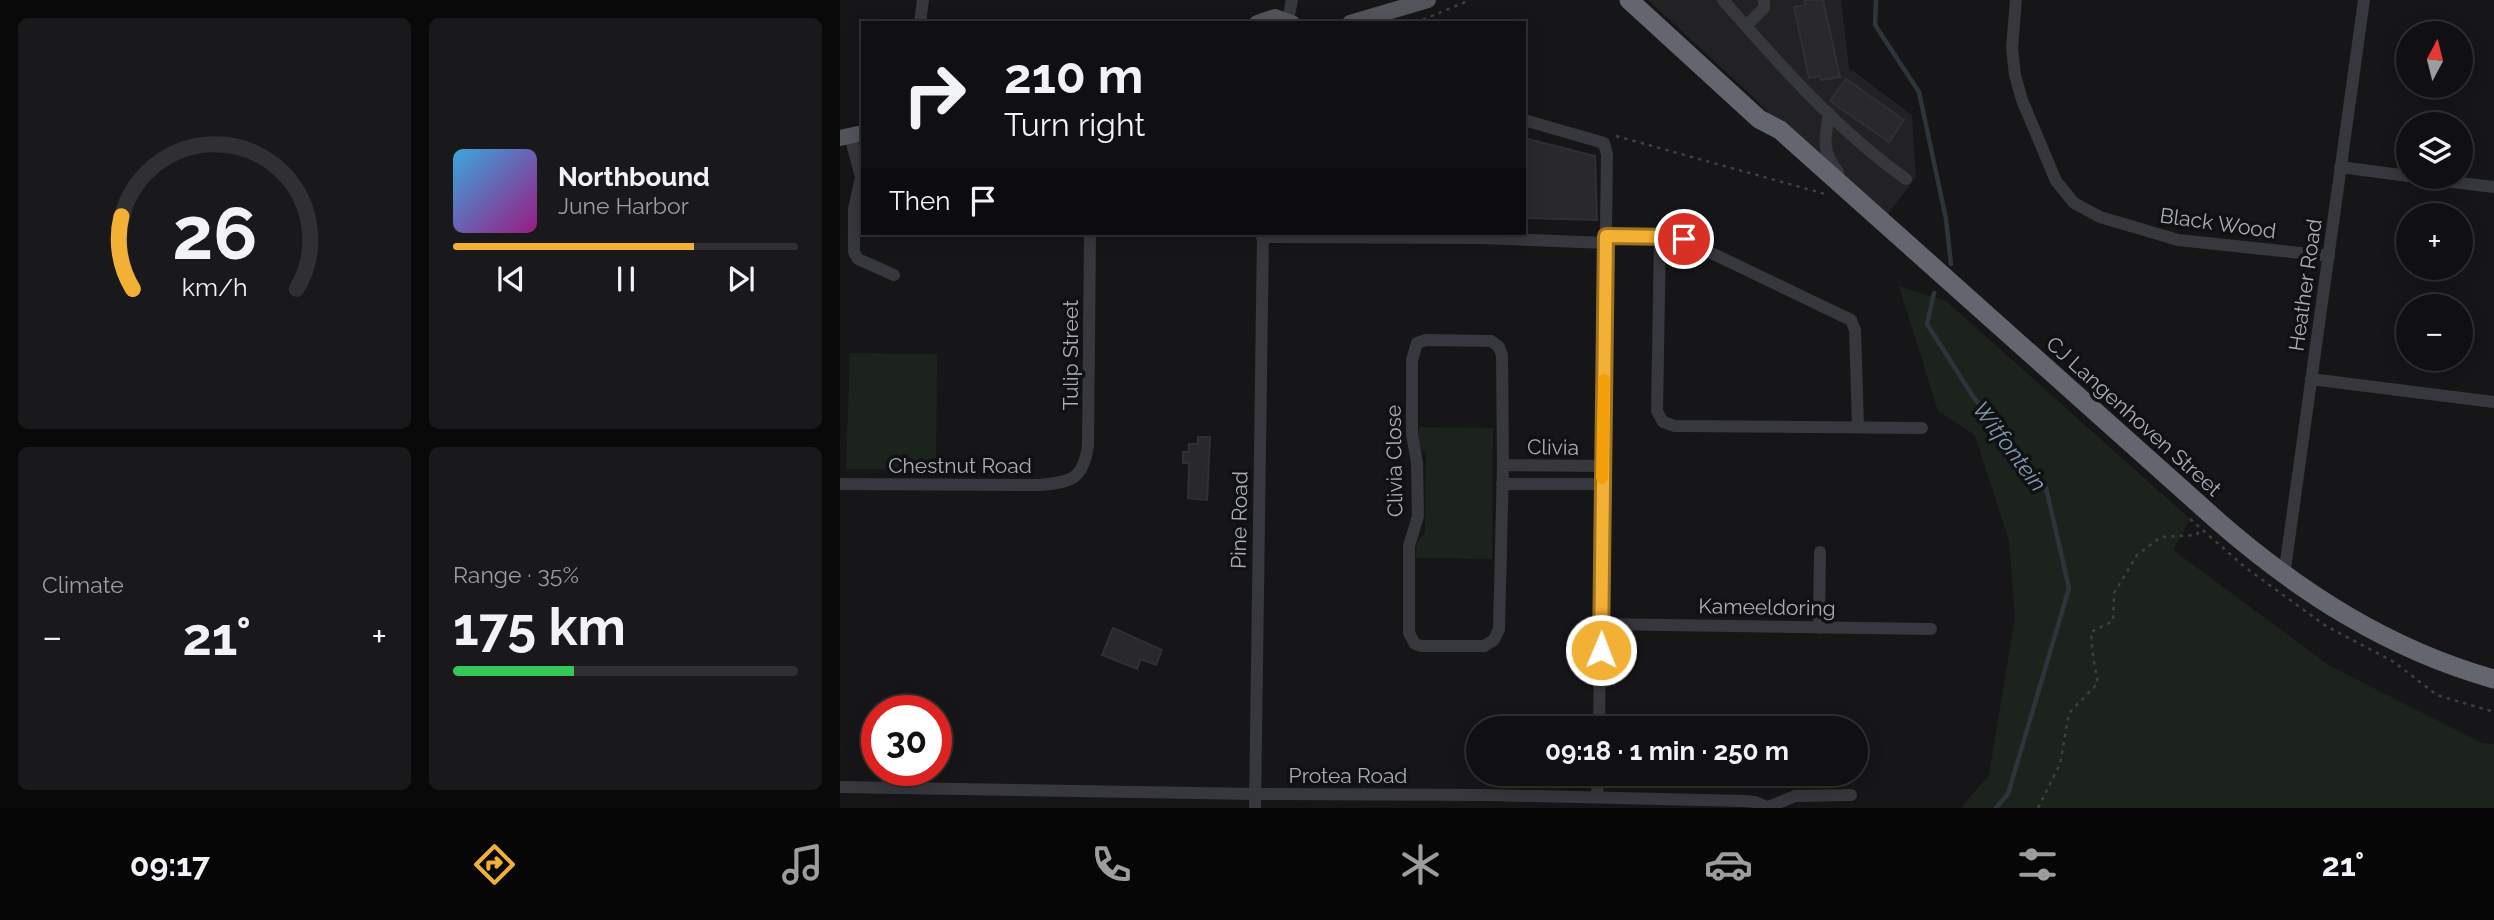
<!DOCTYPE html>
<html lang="en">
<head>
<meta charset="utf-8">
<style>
	:root { --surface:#101012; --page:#19191b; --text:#f1f3f6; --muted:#9c9d9f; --line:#303032; --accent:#f2b134 }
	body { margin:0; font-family:Raleway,sans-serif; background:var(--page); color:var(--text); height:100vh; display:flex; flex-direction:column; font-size:26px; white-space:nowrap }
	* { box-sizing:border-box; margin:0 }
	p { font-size:23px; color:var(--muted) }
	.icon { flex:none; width:38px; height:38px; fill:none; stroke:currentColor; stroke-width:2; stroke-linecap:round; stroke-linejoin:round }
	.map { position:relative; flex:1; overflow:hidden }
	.drawer { display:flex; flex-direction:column; gap:18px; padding:18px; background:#09090a; width:840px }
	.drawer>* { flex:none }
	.guide { position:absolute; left:21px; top:21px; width:665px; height:214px; border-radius:0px; box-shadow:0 4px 18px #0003,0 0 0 2px var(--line); background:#101012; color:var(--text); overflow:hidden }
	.needle { width:46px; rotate:7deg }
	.fabs { position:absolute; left:1556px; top:21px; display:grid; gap:14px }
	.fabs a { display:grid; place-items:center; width:77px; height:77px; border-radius:50%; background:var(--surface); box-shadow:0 4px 18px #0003,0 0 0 2px var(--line); font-size:35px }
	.speed { position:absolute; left:21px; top:695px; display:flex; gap:14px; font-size:35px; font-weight:700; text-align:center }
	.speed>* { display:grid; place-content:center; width:91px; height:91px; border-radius:50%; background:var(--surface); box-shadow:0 4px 18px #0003,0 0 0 2px var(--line); line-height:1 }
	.speed .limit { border:10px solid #d22; background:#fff; color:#111 }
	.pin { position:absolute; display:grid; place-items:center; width:60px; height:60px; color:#fff; margin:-30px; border:4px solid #fff; border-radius:50%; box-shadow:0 2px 7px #0007 }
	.me { position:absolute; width:77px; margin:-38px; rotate:1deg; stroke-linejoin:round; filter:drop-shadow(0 0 5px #0008) }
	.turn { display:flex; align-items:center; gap:24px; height:147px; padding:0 28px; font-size:32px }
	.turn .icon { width:91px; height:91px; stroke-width:2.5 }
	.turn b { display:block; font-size:49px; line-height:60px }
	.then { display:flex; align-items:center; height:66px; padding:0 28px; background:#0003; gap:14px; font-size:26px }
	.big { font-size:52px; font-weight:700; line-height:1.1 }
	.drawer .card { flex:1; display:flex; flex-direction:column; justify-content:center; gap:10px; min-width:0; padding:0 24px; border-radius:10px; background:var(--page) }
	.drawer .dial { align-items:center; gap:0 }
	.dial svg { height:182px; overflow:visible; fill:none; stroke:var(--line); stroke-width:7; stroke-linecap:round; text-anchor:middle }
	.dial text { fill:var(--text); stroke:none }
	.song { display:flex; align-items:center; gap:21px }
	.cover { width:84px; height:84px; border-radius:10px; background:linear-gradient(135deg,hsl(200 70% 55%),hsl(310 70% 35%)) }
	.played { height:7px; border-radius:4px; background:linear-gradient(90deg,var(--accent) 70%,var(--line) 70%) }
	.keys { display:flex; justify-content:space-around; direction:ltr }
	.heat { display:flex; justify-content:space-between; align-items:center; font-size:38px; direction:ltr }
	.charge { height:10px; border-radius:5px; background:linear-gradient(90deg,#34c759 35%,var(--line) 0) }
	.drawer .tiles { flex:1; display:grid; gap:18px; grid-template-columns:repeat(2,1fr) }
	.trip { position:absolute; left:626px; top:716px; width:402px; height:70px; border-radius:35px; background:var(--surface); box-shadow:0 4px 18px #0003,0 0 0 2px var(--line); font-weight:700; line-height:70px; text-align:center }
	.tabs { display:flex; height:112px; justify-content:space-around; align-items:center; background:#060607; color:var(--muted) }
	.tabs .icon { width:49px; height:49px }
	.tabs .on { color:var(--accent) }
	.tabs b { font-size:32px; color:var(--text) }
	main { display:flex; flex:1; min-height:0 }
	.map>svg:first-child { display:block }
	.built { fill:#222225 }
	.green { fill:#1c231d }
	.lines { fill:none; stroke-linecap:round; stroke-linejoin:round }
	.stream { stroke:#2c353c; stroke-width:4.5 }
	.building { fill:#29292c; stroke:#303034; stroke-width:2 }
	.path { stroke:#3d3f44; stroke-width:2.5; stroke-dasharray:3.5 5; stroke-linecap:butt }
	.minor { stroke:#37383d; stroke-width:12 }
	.major { stroke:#53555c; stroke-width:16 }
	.highway { stroke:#63666e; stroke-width:19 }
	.route-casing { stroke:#9d7322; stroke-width:18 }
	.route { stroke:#f2b134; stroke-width:12 }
	.slow { stroke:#f59e0b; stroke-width:12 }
	.labels { text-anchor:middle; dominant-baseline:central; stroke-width:7; stroke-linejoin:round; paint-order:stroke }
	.street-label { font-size:21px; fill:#a8adb8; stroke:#111113 }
	.water-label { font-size:23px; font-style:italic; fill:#7f9bb3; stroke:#111113 }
</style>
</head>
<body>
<main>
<section class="drawer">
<div class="tiles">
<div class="card dial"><svg viewBox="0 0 100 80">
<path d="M14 69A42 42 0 1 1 86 69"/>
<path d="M14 69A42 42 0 0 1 9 37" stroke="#f2b134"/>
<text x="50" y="56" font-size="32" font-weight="700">26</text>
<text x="50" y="72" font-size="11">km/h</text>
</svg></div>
<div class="card">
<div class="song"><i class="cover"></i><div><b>Northbound</b><p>June Harbor</p></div></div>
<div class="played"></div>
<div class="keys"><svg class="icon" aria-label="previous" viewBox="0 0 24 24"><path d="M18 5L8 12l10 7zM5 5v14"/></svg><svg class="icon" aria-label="pause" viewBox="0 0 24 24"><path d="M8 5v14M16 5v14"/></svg><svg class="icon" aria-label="next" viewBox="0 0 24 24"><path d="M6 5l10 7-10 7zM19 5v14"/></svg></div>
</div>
<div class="card"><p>Climate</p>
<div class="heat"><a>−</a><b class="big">21°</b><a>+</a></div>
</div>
<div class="card"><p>Range · 35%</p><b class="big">175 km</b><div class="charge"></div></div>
</div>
</section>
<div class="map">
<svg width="1654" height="808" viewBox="0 0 1654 808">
	<rect width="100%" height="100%" fill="#161618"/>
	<!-- built -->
	<path class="built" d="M808 0H1001L1009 68 1072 115 1076 177 1043 221 935 120 910 94Z"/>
	<!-- green -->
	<path class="green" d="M1059 286 1106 301 1350 519 1333 550 1490 666 1642 743 1654 744V808H1121L1149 775 1175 618 1169 541 1135 435 1098 411Z
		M10 353 97 354 96 470 6 469Z
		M579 427 653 428 652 559 576 558 577 541 585 533 586 454 578 445Z"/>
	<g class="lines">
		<!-- stream -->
		<path class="stream" d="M1036 0 1035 25 1079 92 1106 219 1111 264
			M1094 293 1087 324 1134 398 1206 488 1229 588 1168 794 1156 808"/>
	</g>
	<!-- building -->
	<path class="building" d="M964 0H983L1000 77 981 80 980 76 969 78 954 7 965 5Z
		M1006 79 1064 120 1049 142 990 101Z
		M684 138 755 156 757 220 684 218Z
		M358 437H370L367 500 348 498 349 463H343V452H349V444H358Z
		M273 628 322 650 316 665 301 659 297 669 262 655Z"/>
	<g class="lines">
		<!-- path -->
		<path class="path" d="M575 23 630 0
			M776 136 989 195
			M1350 519 1406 568 1486 626 1554 662 1597 695 1654 712
			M1198 808 1220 764 1229 713 1258 683 1253 657 1251 632 1273 621 1274 593 1297 555 1321 537 1356 535 1361 530"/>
		<!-- minor -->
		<path class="minor" d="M883 0C939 64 997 130 1066 179
			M1176 0 1172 48 1175 75 1182 100 1216 181 1234 203 1260 217 1338 240 1489 256
			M448 20 452 0
			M80 23 83 0
			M906 26 924 8V0
			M989 113C985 139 981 151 998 172
			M684 120 764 143 767 155 759 728
			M10 136 21 177 14 209V252L18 259 54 275
			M1500 167 1568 176
			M1573 177 1654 187
			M766 236 840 238 1011 320 1015 330 1018 427
			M422 237 639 238 766 243
			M820 237 817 411 823 422 835 426 1082 428
			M586 340 651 341 659 347 662 355 663 465 659 629 654 640 644 646H582L575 644 569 633V546L578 516 577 463 572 434V360L577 343Z
			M1471 379 1654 402
			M663 465 763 466
			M0 484 200 485C232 482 243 479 248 446L250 233
			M662 484H762
			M1444 576 1524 0
			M761 624 1091 629
			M979 628 980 552
			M0 787 415 794 647 795 904 801 915 802 929 808
			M757 797 758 774
			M928 807 955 796 1011 795
			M415 808 423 233"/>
		<!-- major -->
		<path class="major" d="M417 23 435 17 452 23
			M510 23 588 0
			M0 138 23 133"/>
		<!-- highway -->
		<path class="highway" d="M789 0 919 119 940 130 1380 523C1461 593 1550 650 1654 679"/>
	</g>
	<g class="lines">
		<!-- route casing -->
		<g class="route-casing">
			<path id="route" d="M761 650 766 236 835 237 844 239"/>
		</g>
		<!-- route -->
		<use href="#route" class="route"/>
		<!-- slow -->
		<path class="slow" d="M762 478 764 380"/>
	</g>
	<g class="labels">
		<!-- street labels -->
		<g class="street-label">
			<text transform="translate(1378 223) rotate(8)">Black Wood</text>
			<text transform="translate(1465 285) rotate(-82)">Heather Road</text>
			<text transform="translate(230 355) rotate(-90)">Tulip Street</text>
			<text transform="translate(1294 416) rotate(42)">CJ Langenhoven Street</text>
			<text transform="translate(713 447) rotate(1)">Clivia</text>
			<text transform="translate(554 461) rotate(-91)">Clivia Close</text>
			<text x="120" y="465">Chestnut Road</text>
			<text transform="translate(399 520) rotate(-89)">Pine Road</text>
			<text transform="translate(927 607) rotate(1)">Kameeldoring</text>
			<text x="508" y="775">Protea Road</text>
		</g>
		<!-- water labels -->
		<g class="water-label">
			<text transform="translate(1170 446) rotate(53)">Witfontein</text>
		</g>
	</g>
</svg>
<div class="fabs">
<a><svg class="needle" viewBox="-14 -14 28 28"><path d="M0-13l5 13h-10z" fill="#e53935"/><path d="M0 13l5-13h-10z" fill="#9c9d9f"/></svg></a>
<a><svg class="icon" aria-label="layers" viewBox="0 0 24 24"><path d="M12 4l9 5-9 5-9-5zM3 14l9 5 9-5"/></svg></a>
<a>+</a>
<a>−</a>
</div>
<div class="speed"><div class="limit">30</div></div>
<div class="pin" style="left:844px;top:239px;background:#d93025"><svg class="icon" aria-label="arrive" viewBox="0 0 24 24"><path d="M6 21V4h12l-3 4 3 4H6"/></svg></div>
<svg class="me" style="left:761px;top:650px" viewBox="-20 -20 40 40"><circle r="17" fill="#f2b134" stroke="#fff" stroke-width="3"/><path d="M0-11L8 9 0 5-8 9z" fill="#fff"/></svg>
<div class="trip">09:18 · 1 min · 250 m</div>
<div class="guide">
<div class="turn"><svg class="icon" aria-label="right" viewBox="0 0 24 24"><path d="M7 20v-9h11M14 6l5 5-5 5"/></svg><div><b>210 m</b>Turn right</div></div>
<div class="then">Then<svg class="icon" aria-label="arrive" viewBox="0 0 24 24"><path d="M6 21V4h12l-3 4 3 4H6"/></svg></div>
</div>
</div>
</main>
<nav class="tabs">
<b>09:17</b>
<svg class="icon on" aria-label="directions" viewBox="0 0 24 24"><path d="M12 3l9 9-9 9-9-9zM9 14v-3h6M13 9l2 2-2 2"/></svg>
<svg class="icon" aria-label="music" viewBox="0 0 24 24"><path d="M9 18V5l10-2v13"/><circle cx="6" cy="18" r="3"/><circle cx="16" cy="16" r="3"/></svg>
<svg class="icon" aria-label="phone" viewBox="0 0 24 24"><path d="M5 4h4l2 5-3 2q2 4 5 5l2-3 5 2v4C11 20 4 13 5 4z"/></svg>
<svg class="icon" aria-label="climate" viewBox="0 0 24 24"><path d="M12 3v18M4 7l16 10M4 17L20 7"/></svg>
<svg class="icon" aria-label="car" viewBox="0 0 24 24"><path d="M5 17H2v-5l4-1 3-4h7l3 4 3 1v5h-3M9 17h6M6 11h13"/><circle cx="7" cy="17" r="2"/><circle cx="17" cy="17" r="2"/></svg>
<svg class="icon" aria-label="filters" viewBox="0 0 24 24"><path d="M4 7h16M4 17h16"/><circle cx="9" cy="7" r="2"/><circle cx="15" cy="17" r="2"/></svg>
<b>21°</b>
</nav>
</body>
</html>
